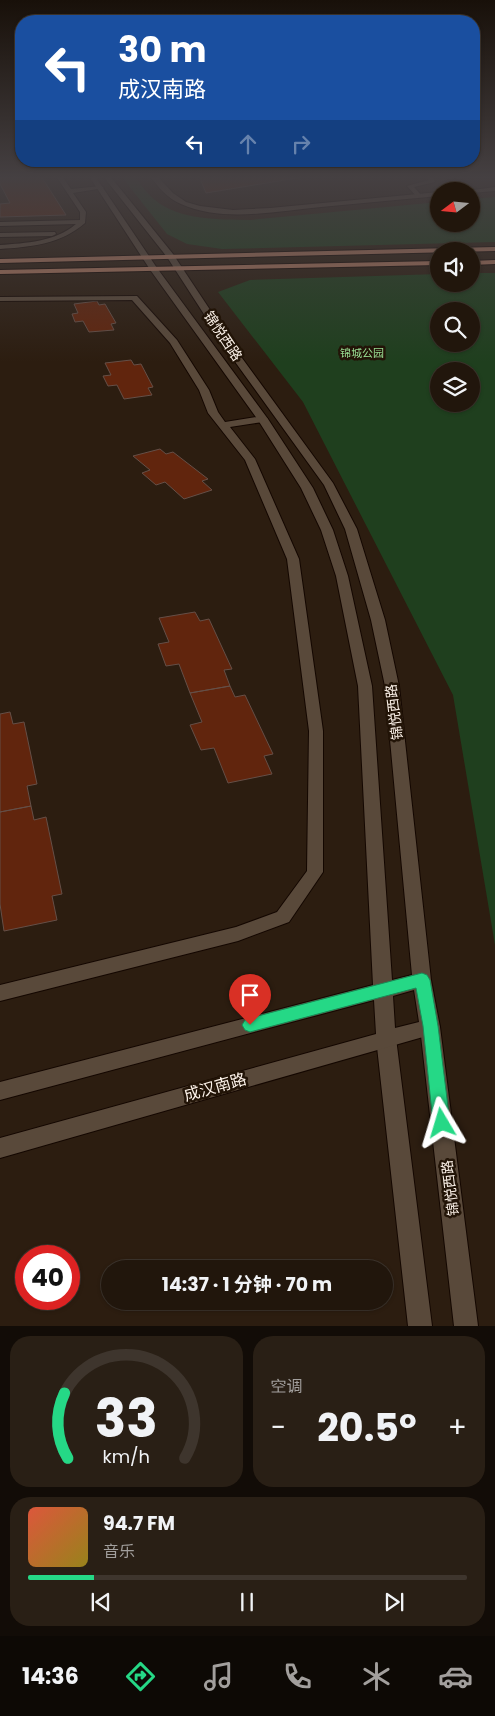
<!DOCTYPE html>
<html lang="zh">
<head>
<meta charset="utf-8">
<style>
	:root { --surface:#21160c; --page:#291f15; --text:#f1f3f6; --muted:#a29f9d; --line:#3e352d; --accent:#25d886 }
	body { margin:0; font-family:Poppins,"Noto Sans SC",sans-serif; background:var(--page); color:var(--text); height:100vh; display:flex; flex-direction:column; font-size:19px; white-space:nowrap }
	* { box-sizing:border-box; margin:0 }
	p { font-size:16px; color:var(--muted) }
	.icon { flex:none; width:28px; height:28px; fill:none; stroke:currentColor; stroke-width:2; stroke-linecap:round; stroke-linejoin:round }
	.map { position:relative; height:1326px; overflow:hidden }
	.sheet { display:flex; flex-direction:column; gap:10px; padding:10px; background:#120c07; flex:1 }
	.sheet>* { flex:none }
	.top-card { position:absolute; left:15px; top:15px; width:465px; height:152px; border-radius:20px; box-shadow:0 1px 4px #0004,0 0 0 1px var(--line); background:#1a4fa0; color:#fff; overflow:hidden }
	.needle { width:32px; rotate:254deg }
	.tools { position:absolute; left:430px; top:182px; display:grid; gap:10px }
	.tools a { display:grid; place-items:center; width:50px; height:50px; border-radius:50%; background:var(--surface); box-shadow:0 1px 4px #0004,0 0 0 1px var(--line); font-size:25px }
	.speed { position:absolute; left:15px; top:1245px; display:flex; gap:10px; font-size:25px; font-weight:700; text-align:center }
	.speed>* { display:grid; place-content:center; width:65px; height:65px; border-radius:50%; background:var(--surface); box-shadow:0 1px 4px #0004,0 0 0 1px var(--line); line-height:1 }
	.speed .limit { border:8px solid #d22; background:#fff; color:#111 }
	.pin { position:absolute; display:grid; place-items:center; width:42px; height:42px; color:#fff; margin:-51px -21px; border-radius:50% 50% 50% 0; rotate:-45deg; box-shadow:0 0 5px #0007 }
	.pin .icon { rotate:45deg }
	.me { position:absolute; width:55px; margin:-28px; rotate:353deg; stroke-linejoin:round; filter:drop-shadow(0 0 4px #0008) }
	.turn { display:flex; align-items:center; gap:18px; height:105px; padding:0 20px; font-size:22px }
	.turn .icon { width:65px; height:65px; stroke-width:2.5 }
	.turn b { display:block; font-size:35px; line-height:42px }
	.lanes { display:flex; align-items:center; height:48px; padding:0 20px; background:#0003; justify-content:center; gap:25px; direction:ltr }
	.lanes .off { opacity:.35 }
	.big { font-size:38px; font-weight:700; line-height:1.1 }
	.sheet .tile { flex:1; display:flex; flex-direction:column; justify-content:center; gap:8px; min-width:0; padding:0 18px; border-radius:20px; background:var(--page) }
	.sheet .dial { align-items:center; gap:0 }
	.dial svg { height:130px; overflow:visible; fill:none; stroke:var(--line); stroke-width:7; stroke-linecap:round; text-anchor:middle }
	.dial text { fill:var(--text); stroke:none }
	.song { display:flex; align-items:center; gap:15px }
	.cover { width:60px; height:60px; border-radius:8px; background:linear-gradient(135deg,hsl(10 70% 55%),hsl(50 70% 35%)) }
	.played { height:5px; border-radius:2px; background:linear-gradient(90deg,var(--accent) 15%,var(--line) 15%) }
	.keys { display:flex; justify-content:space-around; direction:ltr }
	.heat { display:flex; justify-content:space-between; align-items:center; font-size:28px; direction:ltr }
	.sheet .tiles { flex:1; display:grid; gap:10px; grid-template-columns:1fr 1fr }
	.tile:last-child { grid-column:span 2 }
	.trip { position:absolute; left:101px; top:1260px; width:292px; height:50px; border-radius:25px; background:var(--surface); box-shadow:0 1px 4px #0004,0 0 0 1px var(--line); font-weight:700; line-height:50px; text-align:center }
	.tab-bar { display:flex; height:80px; justify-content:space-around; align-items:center; background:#0d0905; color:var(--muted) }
	.tab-bar .icon { width:35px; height:35px }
	.tab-bar .on { color:var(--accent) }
	.tab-bar b { font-size:22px; color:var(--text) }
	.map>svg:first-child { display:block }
	.green { fill:#1f3f1e; fill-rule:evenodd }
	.building { fill:#61250d; stroke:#654f47 }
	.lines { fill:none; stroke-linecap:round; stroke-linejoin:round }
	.service-casing { stroke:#140700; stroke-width:2 }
	.minor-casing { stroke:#140700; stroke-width:2 }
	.tertiary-casing { stroke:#140700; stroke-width:2 }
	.secondary-casing { stroke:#140700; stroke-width:2 }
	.primary-casing { stroke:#140700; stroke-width:2 }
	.service { fill:#59493a; fill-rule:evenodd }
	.minor { fill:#59493a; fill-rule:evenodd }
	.tertiary { fill:#59493a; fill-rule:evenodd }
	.secondary { fill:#59493a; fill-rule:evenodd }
	.primary { fill:#b27a61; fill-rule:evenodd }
	.route { fill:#25d886; stroke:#188c57 }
	.labels { text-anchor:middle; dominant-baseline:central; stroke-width:5; stroke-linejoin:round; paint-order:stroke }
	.far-park-label { font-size:11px; fill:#98de93; stroke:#221407 }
	.street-label { font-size:14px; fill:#fbf1e8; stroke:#221407 }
	.near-street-label { font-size:16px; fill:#fbf1e8; stroke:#221407 }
</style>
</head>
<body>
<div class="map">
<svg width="495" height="1326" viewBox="0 0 495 1326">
	<rect width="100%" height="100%" fill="#2c1d10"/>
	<!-- green -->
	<path class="green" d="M121 176H134C141 184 147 194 155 200 180 221 220 219 250 220L439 202V224H471V199L495 197V242L222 249 187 244 167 234Z
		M471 273H495V945L453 695 303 402 218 292 250 280 439 274V284H471ZM439 311H471V344H439ZM439 371H471V404H439Z"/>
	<!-- building -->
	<path class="building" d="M0 176H41L66 215 0 217V204L10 203 0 184Z
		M199 176H309L206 193Z
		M97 301 99 305 105 304 116 323 111 324 114 330 89 332 83 321 75 322 72 314 78 313 74 304Z
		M131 360 134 365 141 364 153 387 148 388 152 395 124 399 117 385 108 386 103 376 111 375 105 363Z
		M160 449 166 454 173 452 208 479 202 481 212 490 184 499 165 482 156 485 142 473 150 470 133 456Z
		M195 612 200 621 209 619 232 669 224 670 230 686 190 693 179 664 166 666 158 644 169 642 159 618Z
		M230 686 235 697 245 695 273 754 264 756 272 774 228 783 214 748 201 750 190 725 202 722 190 693Z
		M10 712 13 724 24 722 37 784 27 786 31 806 0 812V714Z
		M31 806 34 820 46 817 62 894 52 896 57 920 4 931 0 904V812Z"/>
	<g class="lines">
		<!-- service casing -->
		<g class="service-casing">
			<path id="service" d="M56 176H62L71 189 101 186 104 188 73 193 86 212 85 223C61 244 31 247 0 249V245C26 243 55 242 76 224L0 226V222L80 220V212Z
				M430 176 433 177 435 182 414 187 422 196 421 197H417L407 186 429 180 428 178Z
				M55 232 56 234 52 236 0 237V233Z"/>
		</g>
		<!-- minor casing -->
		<g class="minor-casing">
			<path id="minor" d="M150 176H157L173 193 186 202 200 206 233 210 270 208 439 192V196C399 200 360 203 321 207 276 211 224 223 181 204 168 199 158 187 150 176Z
				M495 187V191L471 193 466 191Z
				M137 296 177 340 209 390 218 412 225 422 263 416 268 419 263 422 230 427 255 459 299 559 323 731V872L289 922 238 941 0 1001V985L236 927 277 912 307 871 309 731 287 559 245 460 208 413 199 390 170 343 132 300 0 301V297Z"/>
		</g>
		<!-- tertiary casing -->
		<g class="tertiary-casing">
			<path id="tertiary" d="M430 1019 437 1021 440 1027 478 1326H454L420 1027 423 1021Z
				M386 1029 393 1032 396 1038 432 1326H408L376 1038 379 1032Z"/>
		</g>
		<!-- secondary casing -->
		<g class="secondary-casing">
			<path id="secondary" d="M89 176H95L157 268 268 419 313 488 333 530 348 576 372 686 392 980 412 975 385 686 371 620 345 529 324 485 233 359 167 257 103 176H110L173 254 242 358 333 483 357 529 385 620 399 686 431 980 440 1027 437 1033 430 1035 0 1158V1138L376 1034 374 1000 0 1100V1082L373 985 358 686 336 576 321 530 301 488 258 420 151 271ZM414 990 419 1022 395 1028 393 996Z"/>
		</g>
		<!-- primary casing -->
		<g class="primary-casing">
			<path id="primary" d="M495 247V251L0 263V259Z
				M495 260V264L471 265V261Z
				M439 261V265L0 274V270Z"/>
		</g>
		<!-- service -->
		<use href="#service" class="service"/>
		<!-- minor -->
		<use href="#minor" class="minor"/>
		<!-- tertiary -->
		<use href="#tertiary" class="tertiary"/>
		<!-- secondary -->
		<use href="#secondary" class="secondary"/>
		<!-- primary -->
		<use href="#primary" class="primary"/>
	</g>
	<!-- sky -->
	<linearGradient id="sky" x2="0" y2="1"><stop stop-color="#181009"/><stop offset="0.49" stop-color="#454042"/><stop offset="1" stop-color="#454042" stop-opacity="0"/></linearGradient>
	<rect width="495" height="362" fill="url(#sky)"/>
	<!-- route -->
	<path class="route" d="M422 973 427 975 430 980 438 1026 450 1123 448 1129 442 1131 436 1129 433 1123 423 1026 416 988 250 1032 245 1030 242 1025 245 1020 250 1018Z"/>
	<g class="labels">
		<!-- far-park labels -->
		<g class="far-park-label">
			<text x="362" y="353">锦城公园</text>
		</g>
		<!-- street labels -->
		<g class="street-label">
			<text transform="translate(223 336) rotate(56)">锦悦西路</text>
			<text transform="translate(394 712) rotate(-97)">锦悦西路</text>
			<text transform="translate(450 1188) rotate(-97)">锦悦西路</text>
		</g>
		<!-- near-street labels -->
		<g class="near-street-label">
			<text transform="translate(215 1087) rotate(-16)">成汉南路</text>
		</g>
	</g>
</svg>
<div class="tools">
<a><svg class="needle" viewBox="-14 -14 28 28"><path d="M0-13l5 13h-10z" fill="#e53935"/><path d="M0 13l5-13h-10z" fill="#a29f9d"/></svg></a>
<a><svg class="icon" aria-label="sound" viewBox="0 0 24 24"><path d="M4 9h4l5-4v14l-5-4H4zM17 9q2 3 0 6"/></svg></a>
<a><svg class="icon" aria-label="search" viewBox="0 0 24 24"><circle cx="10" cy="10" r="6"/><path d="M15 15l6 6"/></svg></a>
<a><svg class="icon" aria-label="layers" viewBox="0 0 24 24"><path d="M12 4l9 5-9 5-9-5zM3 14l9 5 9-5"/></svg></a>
</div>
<div class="speed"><div class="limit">40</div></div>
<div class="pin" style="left:250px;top:1025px;background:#d93025"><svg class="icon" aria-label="arrive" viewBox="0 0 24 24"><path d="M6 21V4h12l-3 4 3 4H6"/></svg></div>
<svg class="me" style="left:442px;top:1123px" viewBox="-20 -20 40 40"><path d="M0-17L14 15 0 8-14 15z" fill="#25d886" stroke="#fff" stroke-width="4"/></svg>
<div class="trip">14:37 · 1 分钟 · 70 m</div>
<div class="top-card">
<div class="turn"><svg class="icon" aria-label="left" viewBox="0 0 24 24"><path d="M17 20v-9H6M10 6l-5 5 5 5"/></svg><div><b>30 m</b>成汉南路</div></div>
<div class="lanes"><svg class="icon" aria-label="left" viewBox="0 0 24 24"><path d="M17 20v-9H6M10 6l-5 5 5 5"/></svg><svg class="icon off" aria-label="ahead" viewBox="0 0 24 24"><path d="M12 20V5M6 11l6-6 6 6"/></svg><svg class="icon off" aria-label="right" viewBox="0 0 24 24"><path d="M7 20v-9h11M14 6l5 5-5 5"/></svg></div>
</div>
</div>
<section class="sheet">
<div class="tiles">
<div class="tile dial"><svg viewBox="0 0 100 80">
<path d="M14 69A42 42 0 1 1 86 69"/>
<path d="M14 69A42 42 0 0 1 12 29" stroke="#25d886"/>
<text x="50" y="56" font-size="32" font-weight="700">33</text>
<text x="50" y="72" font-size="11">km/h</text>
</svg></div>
<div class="tile"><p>空调</p>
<div class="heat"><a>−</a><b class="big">20.5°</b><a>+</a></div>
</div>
<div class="tile">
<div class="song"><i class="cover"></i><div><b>94.7 FM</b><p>音乐</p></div></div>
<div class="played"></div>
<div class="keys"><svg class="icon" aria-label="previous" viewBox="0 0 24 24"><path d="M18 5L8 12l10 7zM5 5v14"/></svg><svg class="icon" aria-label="pause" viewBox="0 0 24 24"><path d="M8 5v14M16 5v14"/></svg><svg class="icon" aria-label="next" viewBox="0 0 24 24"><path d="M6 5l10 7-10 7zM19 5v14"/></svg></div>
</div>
</div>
</section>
<nav class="tab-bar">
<b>14:36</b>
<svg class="icon on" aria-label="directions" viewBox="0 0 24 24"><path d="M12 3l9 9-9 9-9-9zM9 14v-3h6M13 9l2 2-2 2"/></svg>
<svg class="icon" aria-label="music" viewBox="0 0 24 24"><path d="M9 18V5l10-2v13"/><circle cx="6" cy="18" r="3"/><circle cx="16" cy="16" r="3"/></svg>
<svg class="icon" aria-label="phone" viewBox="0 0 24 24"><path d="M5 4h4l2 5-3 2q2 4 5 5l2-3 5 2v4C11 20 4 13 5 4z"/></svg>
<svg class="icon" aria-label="climate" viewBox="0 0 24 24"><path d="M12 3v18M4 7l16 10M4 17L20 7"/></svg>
<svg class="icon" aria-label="car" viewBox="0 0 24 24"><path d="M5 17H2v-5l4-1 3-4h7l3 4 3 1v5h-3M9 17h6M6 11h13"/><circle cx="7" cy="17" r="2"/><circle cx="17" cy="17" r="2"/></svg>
</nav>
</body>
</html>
